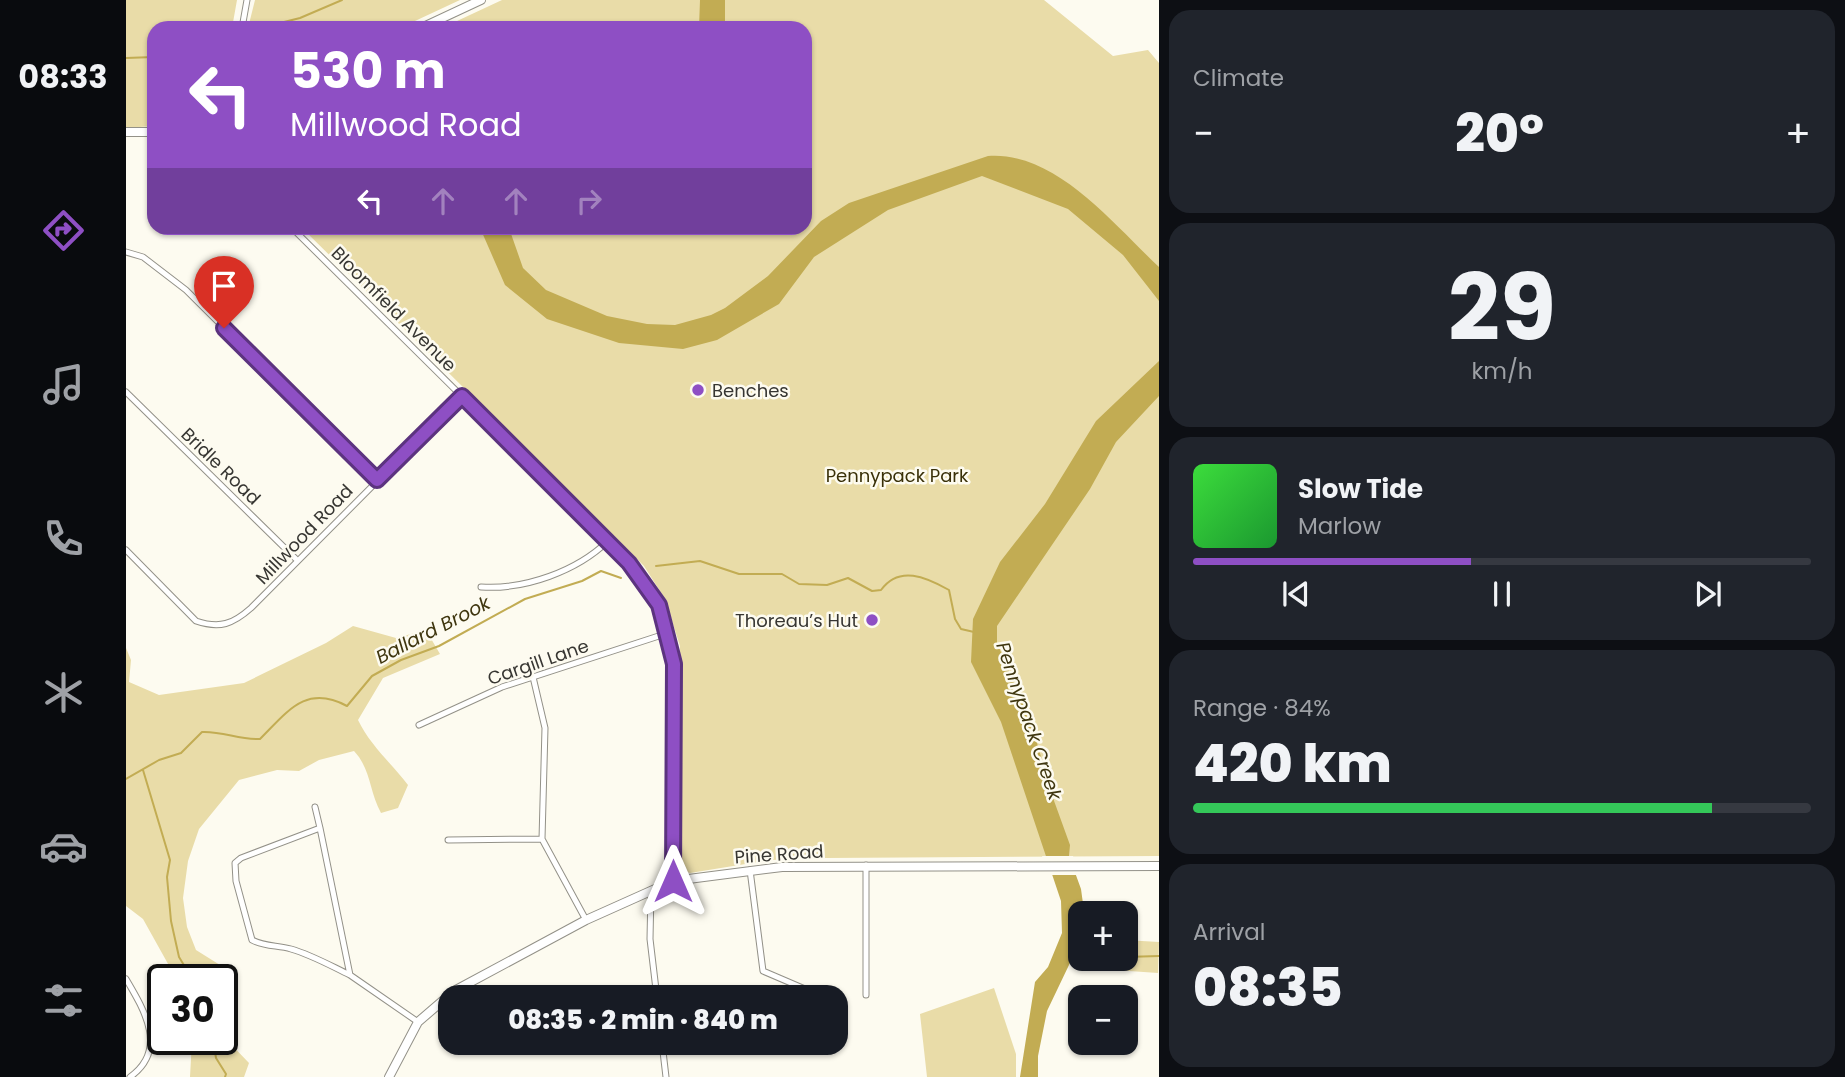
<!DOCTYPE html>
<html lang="en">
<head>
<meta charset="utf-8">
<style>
	:root { --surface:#171b24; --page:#20242c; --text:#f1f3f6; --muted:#9ea1a6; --line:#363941; --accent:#8e4fc4 }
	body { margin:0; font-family:Poppins,sans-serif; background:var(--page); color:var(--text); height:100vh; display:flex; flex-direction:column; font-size:26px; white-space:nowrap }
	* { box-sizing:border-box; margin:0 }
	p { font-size:23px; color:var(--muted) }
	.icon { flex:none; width:38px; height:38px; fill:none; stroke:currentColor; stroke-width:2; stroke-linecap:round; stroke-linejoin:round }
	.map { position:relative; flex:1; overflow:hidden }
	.side { display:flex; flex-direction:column; gap:10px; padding:10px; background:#0d0f14; width:686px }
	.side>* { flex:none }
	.banner { position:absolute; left:21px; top:21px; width:665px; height:214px; border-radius:21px; box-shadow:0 2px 5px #0004; background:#8e4fc4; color:#fff; overflow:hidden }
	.controls { position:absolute; left:942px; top:901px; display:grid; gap:14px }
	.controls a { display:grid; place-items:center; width:70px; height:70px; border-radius:14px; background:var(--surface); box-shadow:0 2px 5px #0004; font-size:35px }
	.speed { position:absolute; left:21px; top:964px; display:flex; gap:14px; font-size:35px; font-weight:700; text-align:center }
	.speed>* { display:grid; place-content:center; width:91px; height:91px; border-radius:50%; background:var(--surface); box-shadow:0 2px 5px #0004; line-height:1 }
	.speed .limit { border:4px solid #111; border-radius:10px; background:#fff; color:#111 }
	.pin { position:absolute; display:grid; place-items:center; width:60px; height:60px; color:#fff; margin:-72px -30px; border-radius:50% 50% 50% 0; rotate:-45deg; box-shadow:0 0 7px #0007 }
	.pin .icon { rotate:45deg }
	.me { position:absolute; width:77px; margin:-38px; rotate:0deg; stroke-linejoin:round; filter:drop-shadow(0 0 5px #0008) }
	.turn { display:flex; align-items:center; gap:24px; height:147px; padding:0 28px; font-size:32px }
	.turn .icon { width:91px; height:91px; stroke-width:2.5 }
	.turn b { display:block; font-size:49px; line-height:60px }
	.lanes { display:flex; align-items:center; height:66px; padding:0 28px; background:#0003; justify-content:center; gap:35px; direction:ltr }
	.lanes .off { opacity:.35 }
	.big { font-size:52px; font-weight:800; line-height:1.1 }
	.side .tile { flex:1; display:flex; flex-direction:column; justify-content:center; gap:10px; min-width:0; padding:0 24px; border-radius:21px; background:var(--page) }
	.side .dial { align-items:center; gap:0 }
	.dial b { font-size:91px; line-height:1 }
	.song { display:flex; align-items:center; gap:21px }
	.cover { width:84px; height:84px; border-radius:10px; background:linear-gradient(135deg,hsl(120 70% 55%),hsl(130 70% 35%)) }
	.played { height:7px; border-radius:4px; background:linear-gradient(90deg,var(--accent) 45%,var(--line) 45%) }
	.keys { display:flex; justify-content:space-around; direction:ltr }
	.heat { display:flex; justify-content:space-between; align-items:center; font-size:38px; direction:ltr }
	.charge { height:10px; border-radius:5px; background:linear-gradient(90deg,#34c759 84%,var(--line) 0) }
	.trip { position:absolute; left:312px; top:985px; width:410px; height:70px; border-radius:21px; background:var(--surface); box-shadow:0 2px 5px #0004; font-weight:800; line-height:70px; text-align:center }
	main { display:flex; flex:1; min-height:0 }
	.menu { display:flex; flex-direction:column; width:126px; justify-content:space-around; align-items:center; background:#090b0e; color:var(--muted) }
	.menu .icon { width:49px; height:49px }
	.menu .selected { color:var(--accent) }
	.menu b { font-size:32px; color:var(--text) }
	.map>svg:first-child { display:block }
	.green { fill:#e9dca8 }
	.water { fill:#c2ac53 }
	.pier { fill:#fdfbf0 }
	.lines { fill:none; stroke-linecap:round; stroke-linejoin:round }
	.stream { stroke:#c2ac53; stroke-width:2 }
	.street-casing { stroke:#939188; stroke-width:7 }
	.secondary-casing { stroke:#939188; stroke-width:10 }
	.street { stroke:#fff; stroke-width:5 }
	.secondary { stroke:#fff; stroke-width:8 }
	.route-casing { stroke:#5c337f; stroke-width:18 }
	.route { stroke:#8e4fc4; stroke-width:12 }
	.poi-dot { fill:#8e4fc4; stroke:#fdfbf0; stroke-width:2.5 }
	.labels { text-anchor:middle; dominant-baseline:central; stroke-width:5; stroke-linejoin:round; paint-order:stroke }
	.street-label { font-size:18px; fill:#373632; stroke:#fdfbf0 }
	.poi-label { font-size:18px; fill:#373632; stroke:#fdfbf0; text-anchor:start }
	.park-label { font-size:18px; fill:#393008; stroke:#fdfbf0 }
	.water-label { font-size:19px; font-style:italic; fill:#3f360f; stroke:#fdfbf0 }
</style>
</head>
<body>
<main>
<nav class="menu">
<b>08:33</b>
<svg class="icon selected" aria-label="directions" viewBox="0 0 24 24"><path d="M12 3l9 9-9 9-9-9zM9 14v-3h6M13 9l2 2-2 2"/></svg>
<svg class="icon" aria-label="music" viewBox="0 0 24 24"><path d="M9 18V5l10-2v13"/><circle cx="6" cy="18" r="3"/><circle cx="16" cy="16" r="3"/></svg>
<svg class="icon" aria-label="phone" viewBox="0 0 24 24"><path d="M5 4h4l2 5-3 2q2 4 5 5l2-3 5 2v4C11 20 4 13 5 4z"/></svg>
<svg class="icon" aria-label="climate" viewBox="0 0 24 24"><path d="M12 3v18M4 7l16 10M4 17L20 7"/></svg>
<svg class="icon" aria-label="car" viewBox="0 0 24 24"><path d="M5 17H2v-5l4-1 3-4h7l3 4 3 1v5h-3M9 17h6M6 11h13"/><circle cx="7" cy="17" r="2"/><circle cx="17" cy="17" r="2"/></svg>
<svg class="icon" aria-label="filters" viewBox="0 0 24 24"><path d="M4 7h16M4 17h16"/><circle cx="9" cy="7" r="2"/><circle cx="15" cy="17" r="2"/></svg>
</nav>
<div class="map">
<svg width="1033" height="1077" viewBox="0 0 1033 1077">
	<rect width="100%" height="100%" fill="#fdfbf0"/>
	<!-- green -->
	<path class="green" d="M0 0H111L106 28H28V126L0 128Z
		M129 0H334L274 28H122Z
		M376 0H918L987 56 1022 50 1033 63V856L700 858 645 860 564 873 558 871 555 865 554 646 539 599 518 566 496 544 176 228H679V28H316Z
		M227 626 270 638 300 630 314 654 257 678 232 720C244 745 265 763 282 785L272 808 255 813C243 791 245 769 228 751L193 760 173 771 151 770 113 780 73 829 62 861 57 898 61 927 70 950 94 965 108 985 98 1037 123 1063 118 1077H64L66 1040H96V980H51L17 919 0 906V648L5 660 3 682 33 695 118 683 200 643Z
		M999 940 1033 942 1032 973 960 968 962 959H999Z
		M868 988 890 1054V1077H801L794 1014Z"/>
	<!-- water -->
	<path class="water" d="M574 0H599V28H573Z
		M862 156C930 151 987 224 1033 267V301L997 255 942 209 856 176 762 210 688 257 653 304 591 340 557 349 493 343 421 319 379 285 355 230 383 228 397 268 420 290 481 316 521 324 549 325 585 315 599 308 642 276 695 221 723 203Z
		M1033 361V396L990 442 964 489 871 626V643L904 719 927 798 944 845 943 856 955 889 958 911 954 914 953 944 921 1011 912 1056V1077H894L909 982 922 967 936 933 935 901 875 722 845 662 847 619 874 562 919 504 970 421Z"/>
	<!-- pier -->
	<path class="pier" d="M916 856H947L953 875H923Z"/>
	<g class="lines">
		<!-- stream -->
		<path class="stream" d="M134 28 174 18 216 0
			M0 58 28 57
			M530 566 574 561 613 574H656L673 584 701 585 722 578 746 591 755 590C773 565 800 577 823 590L829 619 835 629 848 632
			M17 770 44 860 41 877 45 921 53 957 67 980
			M0 779 33 760 55 753 76 732C97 731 113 740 134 739 162 711 180 684 221 706L246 676 275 660 313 646 399 599 456 581 475 571 495 578
			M999 957 1033 956
			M986 959H994
			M87 1040 90 1058 100 1074 99 1077"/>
		<!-- street casing -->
		<g class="street-casing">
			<path id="street" d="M116 28 121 0
				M166 228 482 541C523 584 538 605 548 664L547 881
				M0 252 17 257 60 290 251 480
				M0 392 171 560
				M0 550 70 621C94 629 107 624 125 608L336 396
				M355 587C399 590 451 571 482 541
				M407 677 419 728 416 839 460 920
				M293 725 376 687 542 633
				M189 807 194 828
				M194 828 224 975C205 966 186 955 165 949 152 945 139 947 126 940L110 881 109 863 115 858Z
				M322 840 416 839
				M740 865V995
				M624 870 637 971 700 998
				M525 890 524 939 531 998
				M224 975 292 1022
				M0 979C19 1011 42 1050 4 1077
				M536 1043 540 1077"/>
		</g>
		<!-- secondary casing -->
		<g class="secondary-casing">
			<path id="secondary" d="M295 28 355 0
				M0 132H28
				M263 1077 292 1022 328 991 460 920 547 881 656 867 1033 866"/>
		</g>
		<!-- street -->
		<use href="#street" class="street"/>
		<!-- secondary -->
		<use href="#secondary" class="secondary"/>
	</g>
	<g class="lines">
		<!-- route casing -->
		<g class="route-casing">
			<path id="route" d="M98 328 251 480 336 396 503 563 533 605 548 664 547 881"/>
		</g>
		<!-- route -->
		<use href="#route" class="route"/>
	</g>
	<!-- markers -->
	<g class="poi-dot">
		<circle cx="572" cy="390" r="7"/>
		<circle cx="746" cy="620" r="7"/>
	</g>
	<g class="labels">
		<!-- street labels -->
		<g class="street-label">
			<text transform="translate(268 309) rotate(45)">Bloomfield Avenue</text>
			<text transform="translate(95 466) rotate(44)">Bridle Road</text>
			<text transform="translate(178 534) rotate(-46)">Millwood Road</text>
			<text transform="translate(412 662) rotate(-19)">Cargill Lane</text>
			<text transform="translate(653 854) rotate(-4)">Pine Road</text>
		</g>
		<!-- poi labels -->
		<g class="poi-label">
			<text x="586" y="390">Benches</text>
			<text x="732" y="620" text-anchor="end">Thoreau’s Hut</text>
		</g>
		<!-- park labels -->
		<g class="park-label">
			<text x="771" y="475">Pennypack Park</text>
		</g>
		<!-- water labels -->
		<g class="water-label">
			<text transform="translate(307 630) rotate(-27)">Ballard Brook</text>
			<text transform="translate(903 721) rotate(71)">Pennypack Creek</text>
		</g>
	</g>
</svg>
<div class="controls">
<a>+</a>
<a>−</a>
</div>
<div class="speed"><div class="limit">30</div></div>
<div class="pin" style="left:98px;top:328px;background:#d93025"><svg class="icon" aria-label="arrive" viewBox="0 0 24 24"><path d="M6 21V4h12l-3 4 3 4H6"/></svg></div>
<svg class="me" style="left:547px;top:881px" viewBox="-20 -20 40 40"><path d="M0-17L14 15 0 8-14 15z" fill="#8e4fc4" stroke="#fff" stroke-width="4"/></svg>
<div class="trip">08:35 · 2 min · 840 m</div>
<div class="banner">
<div class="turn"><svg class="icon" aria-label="left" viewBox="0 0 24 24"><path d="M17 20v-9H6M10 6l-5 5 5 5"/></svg><div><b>530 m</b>Millwood Road</div></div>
<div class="lanes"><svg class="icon" aria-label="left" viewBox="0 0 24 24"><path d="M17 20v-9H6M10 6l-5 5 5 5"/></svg><svg class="icon off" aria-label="ahead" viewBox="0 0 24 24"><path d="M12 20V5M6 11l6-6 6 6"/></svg><svg class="icon off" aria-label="ahead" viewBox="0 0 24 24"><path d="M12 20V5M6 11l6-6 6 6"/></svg><svg class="icon off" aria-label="right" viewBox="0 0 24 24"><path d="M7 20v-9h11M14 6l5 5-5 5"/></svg></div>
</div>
</div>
<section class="side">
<div class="tile"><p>Climate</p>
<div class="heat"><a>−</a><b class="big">20°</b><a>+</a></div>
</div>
<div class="tile dial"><b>29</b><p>km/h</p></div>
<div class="tile">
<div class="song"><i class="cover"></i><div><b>Slow Tide</b><p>Marlow</p></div></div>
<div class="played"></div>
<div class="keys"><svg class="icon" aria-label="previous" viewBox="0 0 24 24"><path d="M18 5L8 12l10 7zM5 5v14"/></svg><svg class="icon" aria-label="pause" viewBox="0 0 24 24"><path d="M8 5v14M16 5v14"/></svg><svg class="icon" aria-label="next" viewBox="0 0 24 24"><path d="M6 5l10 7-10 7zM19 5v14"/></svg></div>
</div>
<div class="tile"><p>Range · 84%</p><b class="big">420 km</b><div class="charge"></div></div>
<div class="tile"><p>Arrival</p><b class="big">08:35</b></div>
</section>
</main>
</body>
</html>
